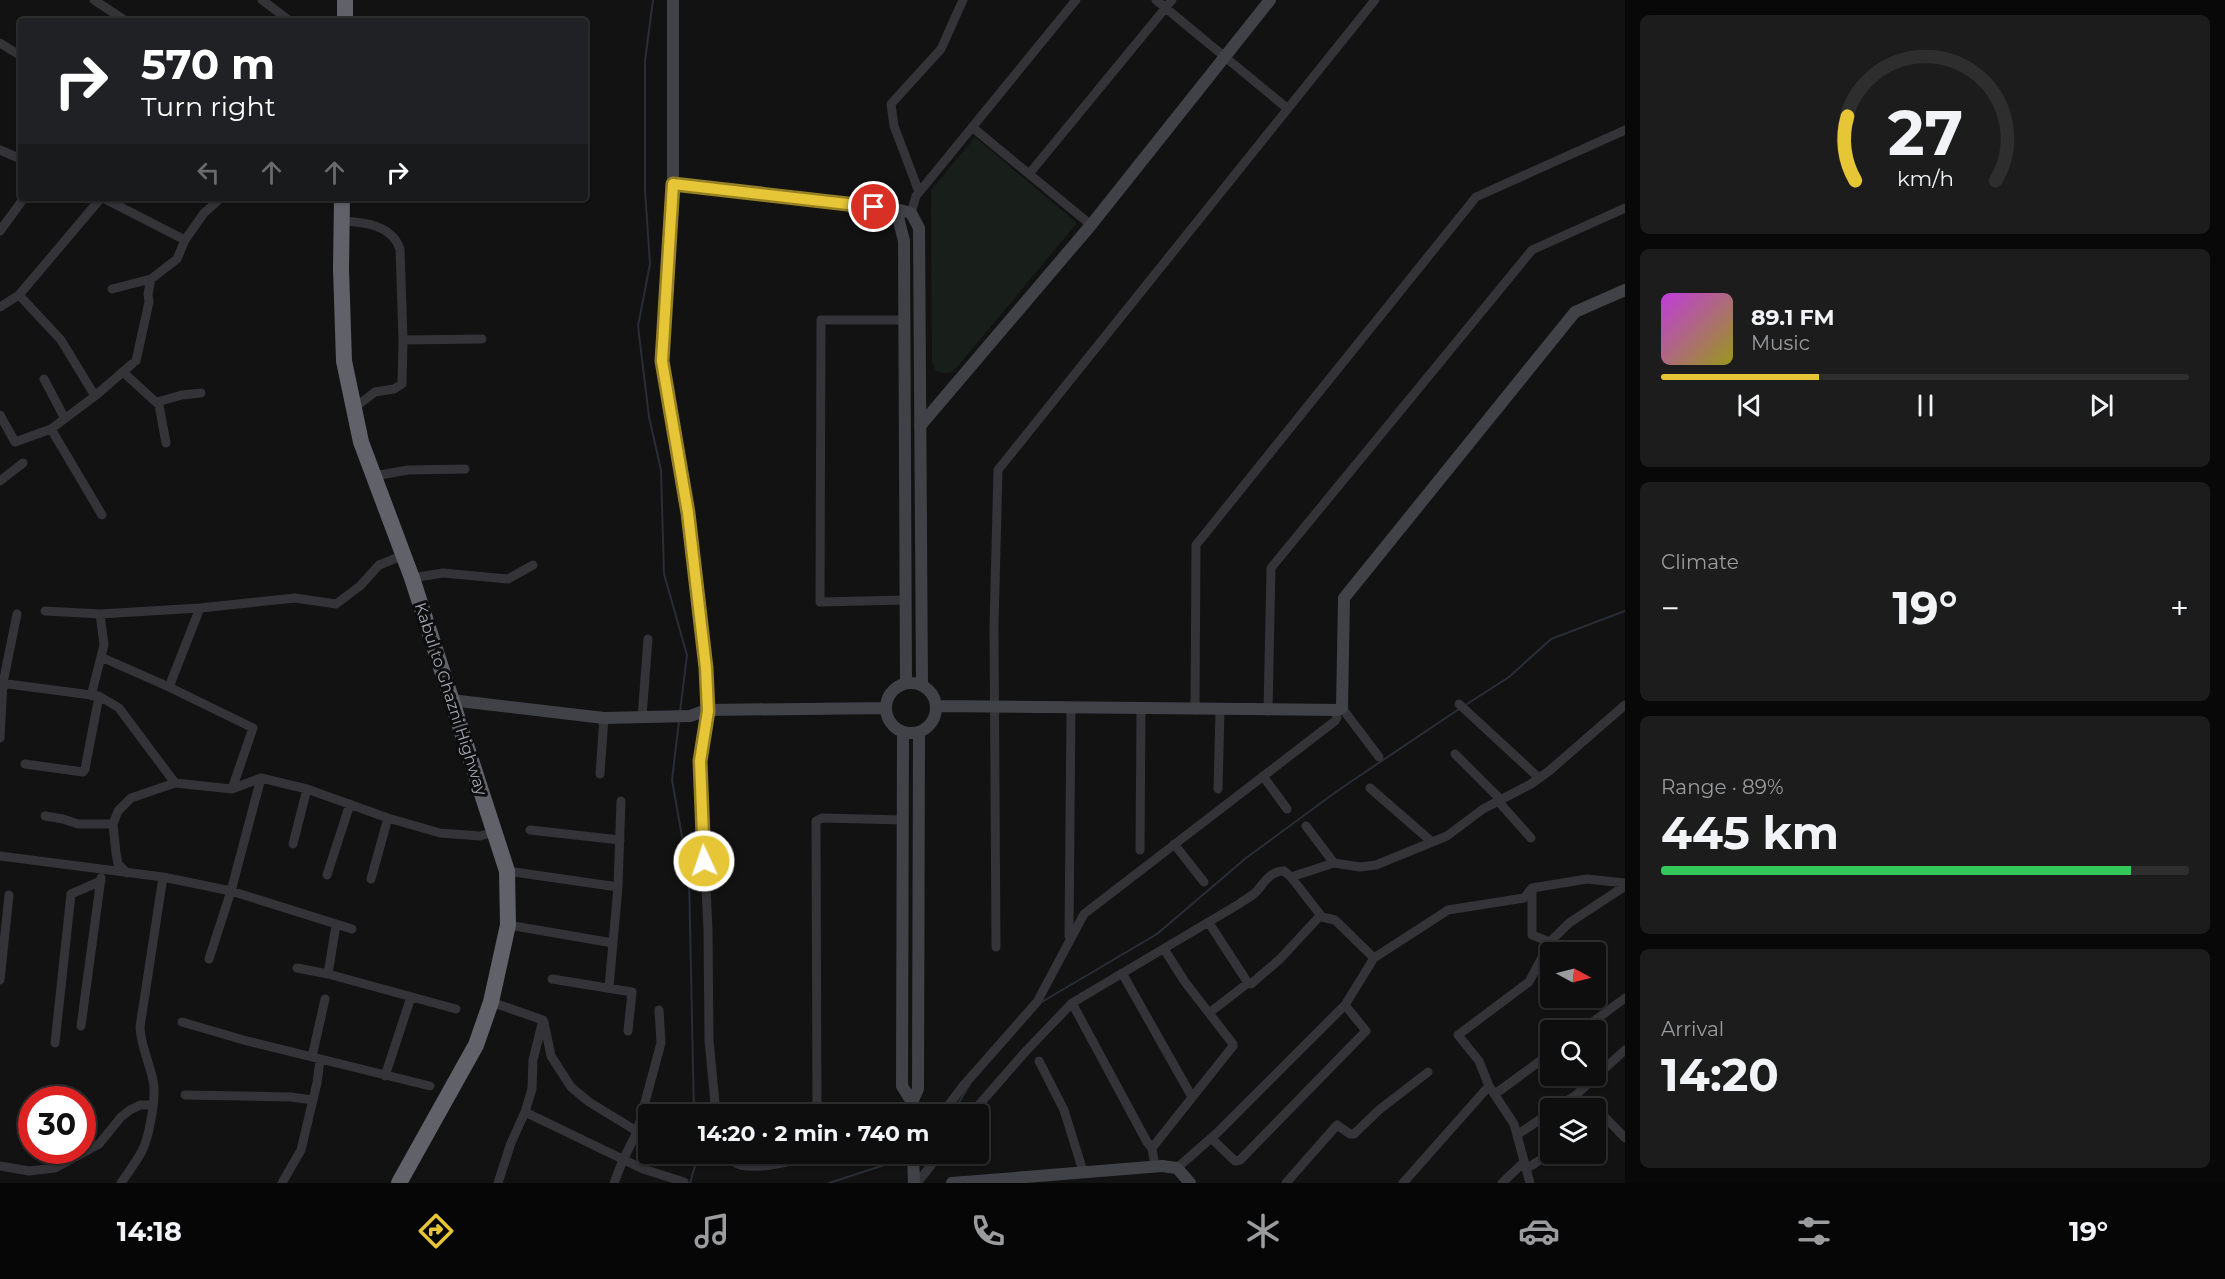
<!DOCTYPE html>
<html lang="en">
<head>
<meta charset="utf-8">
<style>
	:root { --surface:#0e0e0e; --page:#1c1c1c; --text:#f1f3f6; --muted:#9b9c9e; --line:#2e2e2e; --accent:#e6c537 }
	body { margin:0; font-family:Montserrat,sans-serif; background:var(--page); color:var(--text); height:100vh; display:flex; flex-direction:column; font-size:22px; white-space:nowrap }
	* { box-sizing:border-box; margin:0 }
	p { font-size:20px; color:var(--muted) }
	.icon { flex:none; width:33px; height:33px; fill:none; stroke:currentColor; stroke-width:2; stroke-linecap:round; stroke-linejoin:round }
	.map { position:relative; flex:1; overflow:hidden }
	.drawer { display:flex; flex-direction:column; gap:15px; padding:15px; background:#080808; width:600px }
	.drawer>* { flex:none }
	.top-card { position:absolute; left:18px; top:18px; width:570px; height:183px; border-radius:6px; box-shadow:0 2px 4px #0004,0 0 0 2px var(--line); background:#202124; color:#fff; overflow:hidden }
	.needle { width:39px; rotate:97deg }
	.buttons { position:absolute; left:1540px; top:942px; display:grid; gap:12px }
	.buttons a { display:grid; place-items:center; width:66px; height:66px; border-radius:6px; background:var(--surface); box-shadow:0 2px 4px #0004,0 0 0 2px var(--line); font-size:30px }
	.speed { position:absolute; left:18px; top:1086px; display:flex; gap:12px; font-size:30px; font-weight:700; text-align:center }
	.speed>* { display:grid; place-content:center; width:78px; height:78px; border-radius:50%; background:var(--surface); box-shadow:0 2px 4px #0004,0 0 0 2px var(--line); line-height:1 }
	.speed .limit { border:9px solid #d22; background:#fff; color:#111 }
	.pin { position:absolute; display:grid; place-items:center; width:51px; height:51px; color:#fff; margin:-26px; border:3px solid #fff; border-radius:50%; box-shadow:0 2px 6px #0007 }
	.me { position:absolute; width:66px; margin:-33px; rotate:357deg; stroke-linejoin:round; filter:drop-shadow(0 0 4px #0008) }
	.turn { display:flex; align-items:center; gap:21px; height:126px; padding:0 24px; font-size:27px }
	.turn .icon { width:78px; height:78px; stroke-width:2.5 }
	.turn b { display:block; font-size:42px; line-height:51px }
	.lanes { display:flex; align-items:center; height:57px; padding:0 24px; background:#0003; justify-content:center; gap:30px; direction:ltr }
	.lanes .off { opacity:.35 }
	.big { font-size:45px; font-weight:700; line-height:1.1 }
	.drawer .card { flex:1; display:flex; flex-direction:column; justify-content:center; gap:9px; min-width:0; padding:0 21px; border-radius:9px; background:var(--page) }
	.drawer .dial { align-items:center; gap:0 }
	.dial svg { height:156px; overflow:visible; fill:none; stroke:var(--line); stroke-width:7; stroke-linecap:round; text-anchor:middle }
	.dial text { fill:var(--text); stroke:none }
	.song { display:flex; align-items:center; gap:18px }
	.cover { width:72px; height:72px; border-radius:9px; background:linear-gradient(135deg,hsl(290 70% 55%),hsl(60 70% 35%)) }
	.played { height:6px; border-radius:3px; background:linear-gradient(90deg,var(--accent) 30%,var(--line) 30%) }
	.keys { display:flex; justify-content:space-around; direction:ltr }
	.heat { display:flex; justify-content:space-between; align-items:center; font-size:33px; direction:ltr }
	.charge { height:9px; border-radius:4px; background:linear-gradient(90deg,#34c759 89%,var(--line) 0) }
	.trip { position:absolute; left:638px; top:1104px; width:351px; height:60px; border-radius:6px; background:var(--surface); box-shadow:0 2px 4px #0004,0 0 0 2px var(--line); font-weight:700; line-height:60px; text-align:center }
	.tabs { display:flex; height:96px; justify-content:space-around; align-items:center; background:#060606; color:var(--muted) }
	.tabs .icon { width:42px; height:42px }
	.tabs .current { color:var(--accent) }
	.tabs b { font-size:27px; color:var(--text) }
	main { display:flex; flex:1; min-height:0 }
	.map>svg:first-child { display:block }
	.green { fill:#181e1a }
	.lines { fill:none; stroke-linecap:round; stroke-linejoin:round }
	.stream { stroke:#292e36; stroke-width:2 }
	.street { stroke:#333338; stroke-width:9 }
	.secondary { stroke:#414248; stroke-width:12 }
	.highway { stroke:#606169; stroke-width:16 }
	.route-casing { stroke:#968024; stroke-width:15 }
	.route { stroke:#e6c537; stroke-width:10 }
	.labels { text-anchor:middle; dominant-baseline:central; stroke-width:6; stroke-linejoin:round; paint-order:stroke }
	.street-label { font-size:16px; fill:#a4a7b3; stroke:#0d0d0e }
</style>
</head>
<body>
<main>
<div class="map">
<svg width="1625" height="1183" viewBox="0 0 1625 1183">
	<rect width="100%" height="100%" fill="#121213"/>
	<!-- green -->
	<path class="green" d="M975 137 1077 223 953 372 944 373 936 371 932 362 931 190Z"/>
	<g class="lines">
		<!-- stream -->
		<path class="stream" d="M653 0 645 61V190L650 264 638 326 649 417 661 470 664 574 687 655 680 712
			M1464 706 1509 677 1551 639 1625 611
			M679 721 672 780 689 876 694 1114
			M1040 1003 1157 934 1246 858 1340 789 1459 709
			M952 1114 970 1084
			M690 1183 695 1166V1154
			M829 1183 909 1157"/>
		<!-- street -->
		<path class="street" d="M94 0 126 21
			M262 0 290 21
			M1156 0 1288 109
			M0 43 21 56
			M972 127 1091 225
			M0 150 21 159
			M1029 174 1172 0
			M919 192 894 126 891 104 941 49 963 0
			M103 198 185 240
			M911 213 916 196 1076 0
			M342 221C364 222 392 225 400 249L403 340 402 384 394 389 375 392 354 408
			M0 231 24 198
			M112 289 151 279 177 259 185 240 204 213 221 198
			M19 295 61 340 95 396
			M0 307 19 295 101 198
			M904 320H821L820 602 904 600
			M403 340 482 339
			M136 361 149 302 148 294 151 279
			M123 372 159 405 166 443
			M44 379 64 417
			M157 402 182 395 201 393
			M0 415 15 442 51 429 95 396 132 364
			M51 429 102 515
			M374 476 408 470 465 469
			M0 481 23 463
			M412 578 443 573 508 579 533 565
			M45 611 100 614 200 608 295 598 336 604 360 586 379 565 404 555
			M101 657 169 687 253 728 232 789
			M0 683 99 696 119 708 175 783
			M169 687 200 608
			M91 696 104 645 100 614
			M1459 704 1539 778
			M1342 708 1379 757
			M707 710 700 761 708 930 709 1040 716 1114
			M1195 710 1196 545 1476 197 1625 130
			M1268 711 1271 568 1532 250 1625 208
			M642 717 648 639
			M0 738 3 683 17 614
			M1455 754 1501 800
			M25 764 83 772 85 769 99 696
			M600 774 604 718
			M1263 776 1287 809
			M1370 788 1432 842
			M1218 789 1220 710
			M1498 801 1531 838
			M45 816 63 819 78 824H113
			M1306 826 1334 863
			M530 830 620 840
			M293 844 307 789
			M1174 844 1204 882
			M1140 850 1141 709
			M0 856 163 877 231 891 352 929
			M507 871 618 887
			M127 873 118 864 116 853 113 824 118 811 131 798 175 783 232 789 261 778 307 789 388 818 440 833 480 836 494 832
			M327 875 350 804
			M1291 877 1322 917 1335 920 1374 958
			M371 879 388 818
			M1532 888V935L1550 942
			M1209 923 1248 983 1251 984 1280 959 1318 918 1322 917
			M508 925 613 943
			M1069 936 1071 708
			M996 947 994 626 998 470 1375 0
			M209 959 231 891 261 778
			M297 968 328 974 456 1009
			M1122 973 1192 1097
			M328 974 336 925
			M552 979 632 992 628 1031
			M0 980 9 895
			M609 987 618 887 621 801
			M491 1002 543 1020
			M1072 1003 1147 1142 1152 1148 1155 1166
			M1209 1013 1248 983
			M182 1022 247 1041 430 1086
			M544 1022 551 1056 571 1087 589 1102 648 1138
			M81 1026 101 878
			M1582 1030 1625 998
			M55 1043 71 894 101 881
			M312 1057 325 999
			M1039 1061 1064 1110 1083 1171
			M385 1076 411 997
			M1495 1094 1551 1053
			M185 1095 291 1097 313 1100
			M1556 1108 1576 1095 1625 1050
			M525 1112 643 1169 684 1182
			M817 1114 816 821 822 818 903 820
			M942 1114 963 1086 1037 1002 1084 914 1335 721 1337 717 1334 711
			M971 1114 1026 1051 1072 1003 1239 904C1244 900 1251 897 1256 892 1264 883 1270 871 1284 871L1291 877 1334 863 1360 867 1376 865 1447 836 1483 809 1531 784 1549 771 1625 705
			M1596 1115 1601 1113 1625 1138
			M1517 1135 1551 1112
			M1211 1138 1235 1161 1240 1160 1366 1031 1345 1005
			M1152 1148 1233 1046V1044L1185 982 1164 949
			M728 1154C729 1154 733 1161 734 1162 749 1174 805 1158 824 1154
			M0 1166 29 1171 55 1168 99 1144 121 1117 130 1110 140 1105H153
			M1177 1168 1217 1133 1345 1005 1374 958 1448 910 1524 898 1532 888 1587 879 1625 883
			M1526 1169 1551 1153
			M121 1183C128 1173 136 1162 142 1151 149 1137 155 1103 154 1087 152 1066 141 1050 140 1027L163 877
			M282 1183 301 1150 317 1083 320 1060
			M498 1183 511 1143 525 1112 532 1089 533 1060 543 1020
			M614 1183 623 1160 637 1132 661 1043 659 1010
			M917 1183 940 1154
			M1286 1183 1337 1125 1350 1134H1354L1379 1110 1428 1072
			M1403 1183 1489 1086
			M1502 1183 1524 1162
			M1530 1183 1514 1124 1489 1086 1479 1061 1458 1035 1529 982 1550 942 1569 923 1625 886"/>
		<!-- secondary -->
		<path class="secondary" d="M673 0V184L662 361 688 513 706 667 707 710
			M673 184 896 209 911 213 919 228 922 685
			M896 209 904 241 906 683
			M920 426 1091 225 1270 0
			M886 708a25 25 0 1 1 50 0a25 25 0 1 1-50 0Z
			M451 700 604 718 690 716 707 710 886 708
			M936 706 1338 710 1342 708 1344 598 1575 312 1625 290
			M903 732 902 1086 912 1102
			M912 1114V1102L918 1089 919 732
			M913 1154 914 1183
			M952 1183 1162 1166 1177 1168 1190 1183"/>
		<!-- highway -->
		<path class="highway" d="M345 21V0
			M342 198 341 269 344 361 361 442 412 578 507 871 508 925 491 1002 476 1045 399 1183"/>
	</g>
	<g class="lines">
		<!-- route casing -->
		<g class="route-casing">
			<path id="route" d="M704 861 700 761 708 711 706 668 688 513 662 361 673 184 874 207"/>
		</g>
		<!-- route -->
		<use href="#route" class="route"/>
	</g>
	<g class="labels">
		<!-- street labels -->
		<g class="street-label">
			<text transform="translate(451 699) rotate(72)">Kabul to Ghazni Highway</text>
		</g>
	</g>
</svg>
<div class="buttons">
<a><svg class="needle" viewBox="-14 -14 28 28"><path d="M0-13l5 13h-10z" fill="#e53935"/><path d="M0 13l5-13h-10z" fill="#9b9c9e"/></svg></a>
<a><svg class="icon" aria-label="search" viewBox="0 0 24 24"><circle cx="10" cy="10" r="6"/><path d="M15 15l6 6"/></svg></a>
<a><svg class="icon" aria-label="layers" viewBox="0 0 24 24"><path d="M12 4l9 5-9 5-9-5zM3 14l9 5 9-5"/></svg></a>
</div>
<div class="speed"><div class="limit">30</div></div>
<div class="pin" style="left:874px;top:207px;background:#d93025"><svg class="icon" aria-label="arrive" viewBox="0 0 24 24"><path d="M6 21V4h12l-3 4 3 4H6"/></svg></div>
<svg class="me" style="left:704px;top:861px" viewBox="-20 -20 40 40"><circle r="17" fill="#e6c537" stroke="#fff" stroke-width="3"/><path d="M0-11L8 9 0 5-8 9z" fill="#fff"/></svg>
<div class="trip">14:20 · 2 min · 740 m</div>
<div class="top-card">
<div class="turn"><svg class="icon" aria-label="right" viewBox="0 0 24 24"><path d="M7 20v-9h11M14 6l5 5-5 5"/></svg><div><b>570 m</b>Turn right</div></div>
<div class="lanes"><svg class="icon off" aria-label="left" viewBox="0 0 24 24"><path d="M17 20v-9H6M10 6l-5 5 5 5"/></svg><svg class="icon off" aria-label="ahead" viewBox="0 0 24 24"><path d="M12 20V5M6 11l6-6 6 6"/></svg><svg class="icon off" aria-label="ahead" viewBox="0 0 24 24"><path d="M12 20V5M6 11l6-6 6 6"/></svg><svg class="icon" aria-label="right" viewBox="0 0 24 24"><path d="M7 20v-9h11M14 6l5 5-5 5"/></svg></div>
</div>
</div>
<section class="drawer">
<div class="card dial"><svg viewBox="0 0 100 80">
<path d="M14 69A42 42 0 1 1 86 69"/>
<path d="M14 69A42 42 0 0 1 10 36" stroke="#e6c537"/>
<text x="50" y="56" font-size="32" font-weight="700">27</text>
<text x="50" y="72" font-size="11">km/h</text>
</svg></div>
<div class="card">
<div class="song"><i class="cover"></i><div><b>89.1 FM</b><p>Music</p></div></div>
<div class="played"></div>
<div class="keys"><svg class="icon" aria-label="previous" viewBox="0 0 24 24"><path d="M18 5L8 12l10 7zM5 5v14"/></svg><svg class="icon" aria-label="pause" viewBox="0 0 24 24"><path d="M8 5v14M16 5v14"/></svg><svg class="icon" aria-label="next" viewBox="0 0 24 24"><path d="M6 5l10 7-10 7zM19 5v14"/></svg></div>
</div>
<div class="card"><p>Climate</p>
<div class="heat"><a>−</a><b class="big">19°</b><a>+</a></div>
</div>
<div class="card"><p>Range · 89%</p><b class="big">445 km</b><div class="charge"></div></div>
<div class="card"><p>Arrival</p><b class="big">14:20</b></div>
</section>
</main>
<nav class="tabs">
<b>14:18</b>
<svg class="icon current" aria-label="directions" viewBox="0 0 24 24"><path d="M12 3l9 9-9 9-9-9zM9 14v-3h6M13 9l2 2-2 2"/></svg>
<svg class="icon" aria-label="music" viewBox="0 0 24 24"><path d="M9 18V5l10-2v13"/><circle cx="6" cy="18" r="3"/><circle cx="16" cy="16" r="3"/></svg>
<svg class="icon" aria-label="phone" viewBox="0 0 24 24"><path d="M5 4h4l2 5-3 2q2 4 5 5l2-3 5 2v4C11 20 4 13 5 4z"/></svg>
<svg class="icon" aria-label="climate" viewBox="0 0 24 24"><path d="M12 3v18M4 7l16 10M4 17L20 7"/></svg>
<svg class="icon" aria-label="car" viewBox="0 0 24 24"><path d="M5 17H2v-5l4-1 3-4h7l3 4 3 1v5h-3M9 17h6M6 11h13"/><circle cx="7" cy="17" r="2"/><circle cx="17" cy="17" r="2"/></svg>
<svg class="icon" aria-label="filters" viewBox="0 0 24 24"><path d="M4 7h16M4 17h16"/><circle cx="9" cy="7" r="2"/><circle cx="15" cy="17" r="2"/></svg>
<b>19°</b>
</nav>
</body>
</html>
